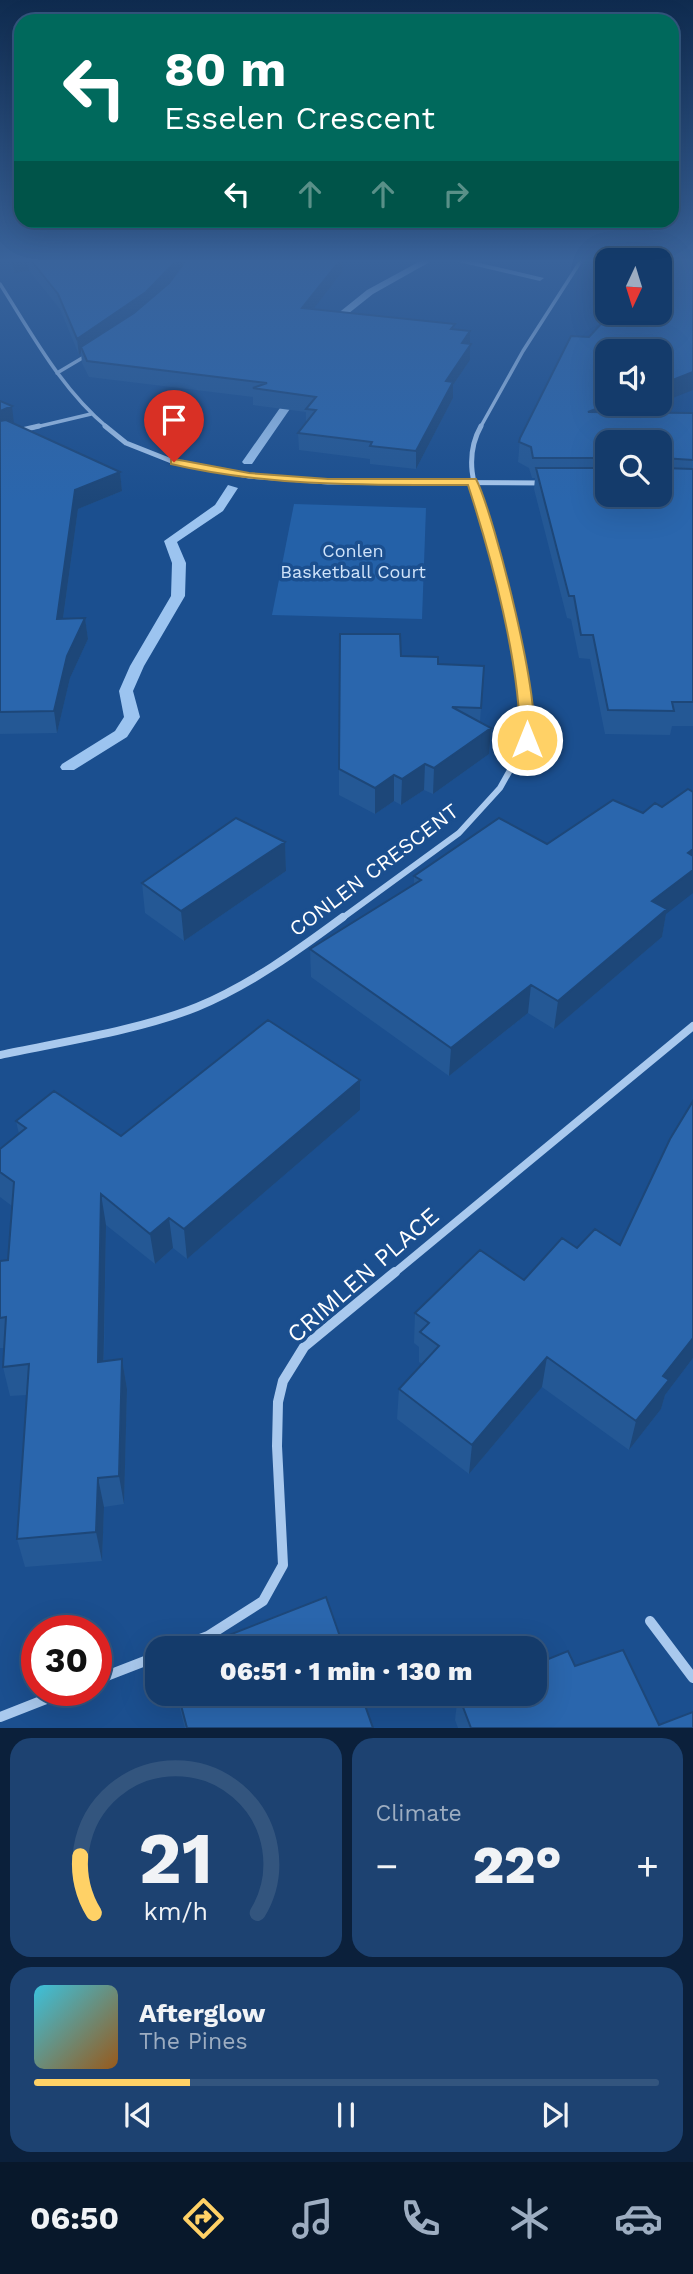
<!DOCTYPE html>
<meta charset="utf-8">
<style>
:root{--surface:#143b6b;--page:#1d4271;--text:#f1f3f6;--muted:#9dadc1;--line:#33557e;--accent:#ffd166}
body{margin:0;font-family:"Work Sans",sans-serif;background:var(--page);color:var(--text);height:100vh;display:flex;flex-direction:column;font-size:26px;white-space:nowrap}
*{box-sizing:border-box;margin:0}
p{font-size:23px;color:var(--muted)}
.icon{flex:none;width:38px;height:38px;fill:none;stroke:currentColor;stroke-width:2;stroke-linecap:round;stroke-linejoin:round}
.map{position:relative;height:1728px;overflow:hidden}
.drawer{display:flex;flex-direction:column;gap:10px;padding:10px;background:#0b203b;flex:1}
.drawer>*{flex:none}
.guide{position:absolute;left:14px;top:14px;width:665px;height:214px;border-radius:21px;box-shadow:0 7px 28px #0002,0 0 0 2px var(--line);background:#00695c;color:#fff;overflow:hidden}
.needle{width:46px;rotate:184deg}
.controls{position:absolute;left:595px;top:248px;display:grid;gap:14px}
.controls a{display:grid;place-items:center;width:77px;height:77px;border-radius:14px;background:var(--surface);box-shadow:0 7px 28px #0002,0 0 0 2px var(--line);font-size:35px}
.speed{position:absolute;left:21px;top:1615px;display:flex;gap:14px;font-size:35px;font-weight:700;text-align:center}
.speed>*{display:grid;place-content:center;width:91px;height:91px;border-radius:50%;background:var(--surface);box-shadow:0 7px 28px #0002,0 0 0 2px var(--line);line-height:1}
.speed .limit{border:10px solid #d22;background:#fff;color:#111}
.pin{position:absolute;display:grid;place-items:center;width:60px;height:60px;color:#fff;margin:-72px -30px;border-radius:50% 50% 50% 0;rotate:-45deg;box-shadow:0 0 7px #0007}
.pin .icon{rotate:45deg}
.me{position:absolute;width:77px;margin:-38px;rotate:0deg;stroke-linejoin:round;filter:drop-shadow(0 0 5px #0008)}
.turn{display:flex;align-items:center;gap:24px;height:147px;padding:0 35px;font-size:32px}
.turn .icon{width:91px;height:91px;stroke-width:2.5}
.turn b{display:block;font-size:49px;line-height:60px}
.lanes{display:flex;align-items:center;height:66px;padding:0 35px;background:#0003;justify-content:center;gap:35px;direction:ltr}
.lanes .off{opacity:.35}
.big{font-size:52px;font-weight:800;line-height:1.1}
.drawer .widget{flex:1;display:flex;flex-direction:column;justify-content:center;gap:10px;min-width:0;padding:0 24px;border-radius:21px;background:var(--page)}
.drawer .dial{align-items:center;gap:0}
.dial svg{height:182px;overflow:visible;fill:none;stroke:var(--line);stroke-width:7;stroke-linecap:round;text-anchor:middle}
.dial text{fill:var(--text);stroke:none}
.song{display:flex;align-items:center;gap:21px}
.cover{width:84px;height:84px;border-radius:10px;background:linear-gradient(135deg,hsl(190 70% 55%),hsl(30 70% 35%))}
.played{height:7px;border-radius:4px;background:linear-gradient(90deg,var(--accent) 25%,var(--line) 25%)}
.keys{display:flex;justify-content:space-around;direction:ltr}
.heat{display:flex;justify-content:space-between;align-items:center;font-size:38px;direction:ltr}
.drawer .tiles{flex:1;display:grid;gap:10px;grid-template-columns:1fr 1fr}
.widget:last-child{grid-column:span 2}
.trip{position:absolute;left:145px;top:1636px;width:402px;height:70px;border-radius:21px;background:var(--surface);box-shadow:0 7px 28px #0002,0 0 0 2px var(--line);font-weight:800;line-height:70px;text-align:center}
.menu{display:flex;height:112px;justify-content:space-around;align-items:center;background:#08182b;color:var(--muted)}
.menu .icon{width:49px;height:49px}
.menu .on{color:var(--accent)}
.menu b{font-size:32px;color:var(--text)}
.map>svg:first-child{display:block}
.green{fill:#2461a8}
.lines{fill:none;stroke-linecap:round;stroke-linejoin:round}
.stream{fill:#9cc4f0;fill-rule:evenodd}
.minor-far4{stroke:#a9c9ee;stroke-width:3.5}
.minor-far3{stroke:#a9c9ee;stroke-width:5}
.minor-far2{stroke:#a9c9ee;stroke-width:6}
.minor-far1{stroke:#a9c9ee;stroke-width:8}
.minor{stroke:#a9c9ee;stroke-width:10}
.wall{fill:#245895;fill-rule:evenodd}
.shaded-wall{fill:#1d4779}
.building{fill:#2a66ad;stroke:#1d4779;stroke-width:2}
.route{fill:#ffd166;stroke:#a68842;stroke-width:2}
.labels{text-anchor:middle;stroke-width:7;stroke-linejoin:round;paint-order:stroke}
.far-park-label{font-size:18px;fill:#cfe3fa;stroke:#1b4f8f}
.street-label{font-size:21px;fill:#fff;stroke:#1b4f8f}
.near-street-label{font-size:24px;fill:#fff;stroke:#1b4f8f}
</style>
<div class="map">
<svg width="693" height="1728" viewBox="0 0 693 1728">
<rect width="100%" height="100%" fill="#1b4f8f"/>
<path class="green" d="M294,504L426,508L422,619L272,615Z"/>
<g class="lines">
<path class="stream" d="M424,259H435L373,294L329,329L321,327L367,290Z
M446,259H463L544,278L540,281Z
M607,281V287L594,284Z
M294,388L303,390L252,464H244L242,462Z
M228,485L238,488L223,511L177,542L186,563L185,596L144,666L133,691L140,717L127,737L74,770H62L60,767L62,764L115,731L124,717L119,691L130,666L171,596L172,563L164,541L215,505Z"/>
<path class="minor-far4" d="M0,284C32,334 61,389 108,428
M57,373L89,354
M32,428L91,414
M480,428L523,351L582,259"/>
<path class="minor-far3" d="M105,426L126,443L174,462L249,476L328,482L544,483
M481,426C459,465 481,502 492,541C501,574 507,609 514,643
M0,435L39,426"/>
<path class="minor-far2" d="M341,919L459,833L500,788L527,740V705L513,641"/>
<path class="minor-far1" d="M0,1055C61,1042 140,1030 197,1007C250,985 297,951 343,917
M393,1274L693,1026"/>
<path class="minor" d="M650,1621L693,1678
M177,1648L208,1636L263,1601L283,1565L277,1446L278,1402L283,1381L304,1347L395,1272
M96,1680L158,1656
M0,1717L69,1690"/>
</g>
<path class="wall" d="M5,259H343L342,272L313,309L470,331V360L453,385V398L416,469L370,464V459L299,450L298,433L306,423V412L253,405V397L89,377L82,363L81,353L79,355L60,309L29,271L14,273Z
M0,401L14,424L120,472L122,491L78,509L63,619L85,618L88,639L70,678L57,733L0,734Z
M607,404H657L636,412L693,413V726H672L670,735L605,734L590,659L579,658L571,619L567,618L534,489L535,478H532L529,468L518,462L520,438ZM607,443L660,495H607Z
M401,656L438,664L484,666L480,722L491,728L489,754L433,794L424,790L401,805L394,801L375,814L339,795V769Z
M285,842L286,871L184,941L145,913L142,883Z
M414,876L666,914L662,937L554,1029L528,1013L449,1076L311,977L310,949L414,884Z
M693,1101V1358L665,1395L661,1409L629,1450L542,1387L469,1474L397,1419L399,1389L422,1364L419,1362V1347L414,1343L415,1313L524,1280L577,1248L620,1245Z
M360,1110L187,1259L173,1248L155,1264L106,1225L104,1361L122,1359L127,1389L124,1504L104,1507L102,1561L25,1567L17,1539L27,1395L10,1396L3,1367L4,1348H0V1261L8,1260L12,1206L0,1197V1149L19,1134L16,1121L121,1136Z
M575,1666L659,1725L693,1728H458L455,1720L458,1694Z
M176,1694H361L373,1728H185Z"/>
<path class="shaded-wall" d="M12,259H28L29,271L14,273Z
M178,259H188L178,275L148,307L81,347V353L79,355L77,339Z
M341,259H343L342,272L302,324V308Z
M470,331V360L453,385V398L416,469V451L462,343Z
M693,372V390L660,403V385Z
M609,404H657L586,432L588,412Z
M12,406L14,424L0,430V411Z
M120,472L122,491L78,509L60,640L57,619L75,490Z
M85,618L88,639L70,678L57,733L54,711L67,656Z
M491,728L489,754L433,794L434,768Z
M425,764L424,790L401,805L402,779Z
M394,775V801L375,814V788Z
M285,842L286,871L184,941L181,911Z
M693,849V893L666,914L662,937L554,1029L558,1001L652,901L688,853Z
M531,985L528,1013L449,1076L451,1048Z
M360,1080V1110L187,1259L184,1229Z
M101,1194L106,1225L103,1391L98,1362Z
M169,1218L173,1248L155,1264L150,1234Z
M693,1338V1358L665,1395L661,1409L629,1450L636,1421L663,1376Z
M547,1357L542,1387L469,1474L472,1445Z
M122,1359L127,1389L124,1504L119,1476Z
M98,1478L104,1507L102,1561L96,1532Z"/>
<path class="building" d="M30,259H178L146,292L77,339L58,294Z
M187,259H341L302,308L455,324L451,329L470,331L462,343L471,344L446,381L453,382L416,451L370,446L372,442L298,433L316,410L306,409L316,397L253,388L267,383L87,361L81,347L134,313L169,283Z
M638,259H693V372L660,385V352H607V404H609L588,412L693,413V460L663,458L660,462V443H607V458H533L531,447L519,442L520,438L571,336L589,337L611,313H660V261H638Z
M0,401L12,406L0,411Z
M6,420L120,472L75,490L57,619L85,618L67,656L54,711L0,712V421Z
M660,466L663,468L693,469V702H672L674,711L608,710L593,635H581L574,596H569L536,468H607V495H660Z
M340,634H400L401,656L438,657V664L484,666L481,708L452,707L491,728L434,768L425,764L402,779L394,775L375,788L339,769Z
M688,789L693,792V849L688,853L693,856V870L652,901L667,909L558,1001L531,985L451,1048L310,949L421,880L414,876L499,818L547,844L613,800L643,813L655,803L662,807Z
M236,818L285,842L181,911L142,883Z
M268,1020L360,1080L184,1229L169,1218L150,1234L101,1194L98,1362L122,1359L119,1476L98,1478L96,1532L17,1539L29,1364L3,1367L6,1317L0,1318V1261L8,1260L14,1182L0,1172V1149L26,1128L16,1121L54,1091L121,1136Z
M693,1101V1338L663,1376L669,1380L636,1421L547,1357L472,1445L399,1389L439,1346L420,1332L429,1323L415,1313L480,1250L524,1280L562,1238L577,1248L595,1229L620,1245L670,1139Z
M326,1597L344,1648H196Z
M623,1650L659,1725L693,1712V1728H471L458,1694H536V1664L568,1651L575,1666Z
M178,1694H361L373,1728H187Z"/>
<linearGradient id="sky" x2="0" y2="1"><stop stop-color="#0f2b4f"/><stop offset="0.52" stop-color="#39639b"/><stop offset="1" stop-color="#39639b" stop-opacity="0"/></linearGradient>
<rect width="693" height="501" fill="url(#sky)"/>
<path class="route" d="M174,459L249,473L328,479H476C494,514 545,713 532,743L520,740C520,663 492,559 468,485C368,485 269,487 171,464V460Z"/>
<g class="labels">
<g class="far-park-label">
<text x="353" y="557">Conlen<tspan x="353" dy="21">Basketball Court</tspan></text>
</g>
<g class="street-label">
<text transform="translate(374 870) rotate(-37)" y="7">CONLEN CRESCENT</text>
</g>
<g class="near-street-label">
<text transform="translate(363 1275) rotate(-41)" y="8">CRIMLEN PLACE</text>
</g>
</g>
</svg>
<div class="controls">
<a><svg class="needle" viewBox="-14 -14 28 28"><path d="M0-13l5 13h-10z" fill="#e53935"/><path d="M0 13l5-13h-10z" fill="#9dadc1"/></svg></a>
<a><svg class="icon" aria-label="sound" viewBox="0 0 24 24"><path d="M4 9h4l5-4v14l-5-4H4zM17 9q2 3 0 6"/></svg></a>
<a><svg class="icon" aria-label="search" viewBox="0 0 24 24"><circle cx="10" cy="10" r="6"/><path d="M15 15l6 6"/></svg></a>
</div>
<div class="speed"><div class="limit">30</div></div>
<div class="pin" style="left:174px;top:462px;background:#d93025"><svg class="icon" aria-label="arrive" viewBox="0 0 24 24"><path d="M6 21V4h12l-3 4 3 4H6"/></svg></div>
<svg class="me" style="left:527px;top:740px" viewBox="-20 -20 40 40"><circle r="17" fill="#ffd166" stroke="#fff" stroke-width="3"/><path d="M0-11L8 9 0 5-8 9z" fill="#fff"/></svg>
<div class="trip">06:51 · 1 min · 130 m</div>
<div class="guide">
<div class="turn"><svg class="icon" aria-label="left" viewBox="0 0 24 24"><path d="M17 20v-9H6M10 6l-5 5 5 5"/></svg><div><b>80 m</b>Esselen Crescent</div></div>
<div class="lanes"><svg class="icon" aria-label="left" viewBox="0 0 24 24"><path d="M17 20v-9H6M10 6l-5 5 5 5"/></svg><svg class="icon off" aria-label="ahead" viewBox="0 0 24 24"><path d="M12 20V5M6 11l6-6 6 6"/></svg><svg class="icon off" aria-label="ahead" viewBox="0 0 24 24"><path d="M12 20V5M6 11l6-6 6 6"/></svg><svg class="icon off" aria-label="right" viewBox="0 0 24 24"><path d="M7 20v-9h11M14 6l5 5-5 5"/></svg></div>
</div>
</div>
<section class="drawer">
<div class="tiles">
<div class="widget dial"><svg viewBox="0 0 100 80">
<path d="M14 69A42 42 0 1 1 86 69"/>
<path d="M14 69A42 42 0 0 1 8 44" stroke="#ffd166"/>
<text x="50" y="56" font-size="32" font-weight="700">21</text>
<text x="50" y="72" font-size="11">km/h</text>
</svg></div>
<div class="widget"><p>Climate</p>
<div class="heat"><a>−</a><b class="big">22°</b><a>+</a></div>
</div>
<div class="widget">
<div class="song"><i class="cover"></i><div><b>Afterglow</b><p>The Pines</p></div></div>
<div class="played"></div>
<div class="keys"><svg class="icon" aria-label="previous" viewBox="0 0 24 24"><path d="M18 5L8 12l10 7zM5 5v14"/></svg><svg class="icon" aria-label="pause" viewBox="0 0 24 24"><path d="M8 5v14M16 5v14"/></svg><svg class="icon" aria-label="next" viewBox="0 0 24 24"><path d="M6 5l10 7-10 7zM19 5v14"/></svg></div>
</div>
</div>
</section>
<nav class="menu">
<b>06:50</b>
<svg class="icon on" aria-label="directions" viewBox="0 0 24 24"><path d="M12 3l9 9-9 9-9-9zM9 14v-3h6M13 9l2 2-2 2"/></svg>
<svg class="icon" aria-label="music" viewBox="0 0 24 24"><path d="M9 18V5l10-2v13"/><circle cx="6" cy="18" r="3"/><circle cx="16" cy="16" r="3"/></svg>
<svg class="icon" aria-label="phone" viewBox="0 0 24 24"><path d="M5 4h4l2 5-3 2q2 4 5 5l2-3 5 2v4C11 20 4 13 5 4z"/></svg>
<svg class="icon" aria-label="climate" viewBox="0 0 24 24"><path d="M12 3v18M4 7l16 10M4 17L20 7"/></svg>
<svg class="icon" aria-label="car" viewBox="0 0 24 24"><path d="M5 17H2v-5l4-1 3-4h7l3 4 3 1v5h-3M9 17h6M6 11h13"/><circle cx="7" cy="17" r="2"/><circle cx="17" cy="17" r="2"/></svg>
</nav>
